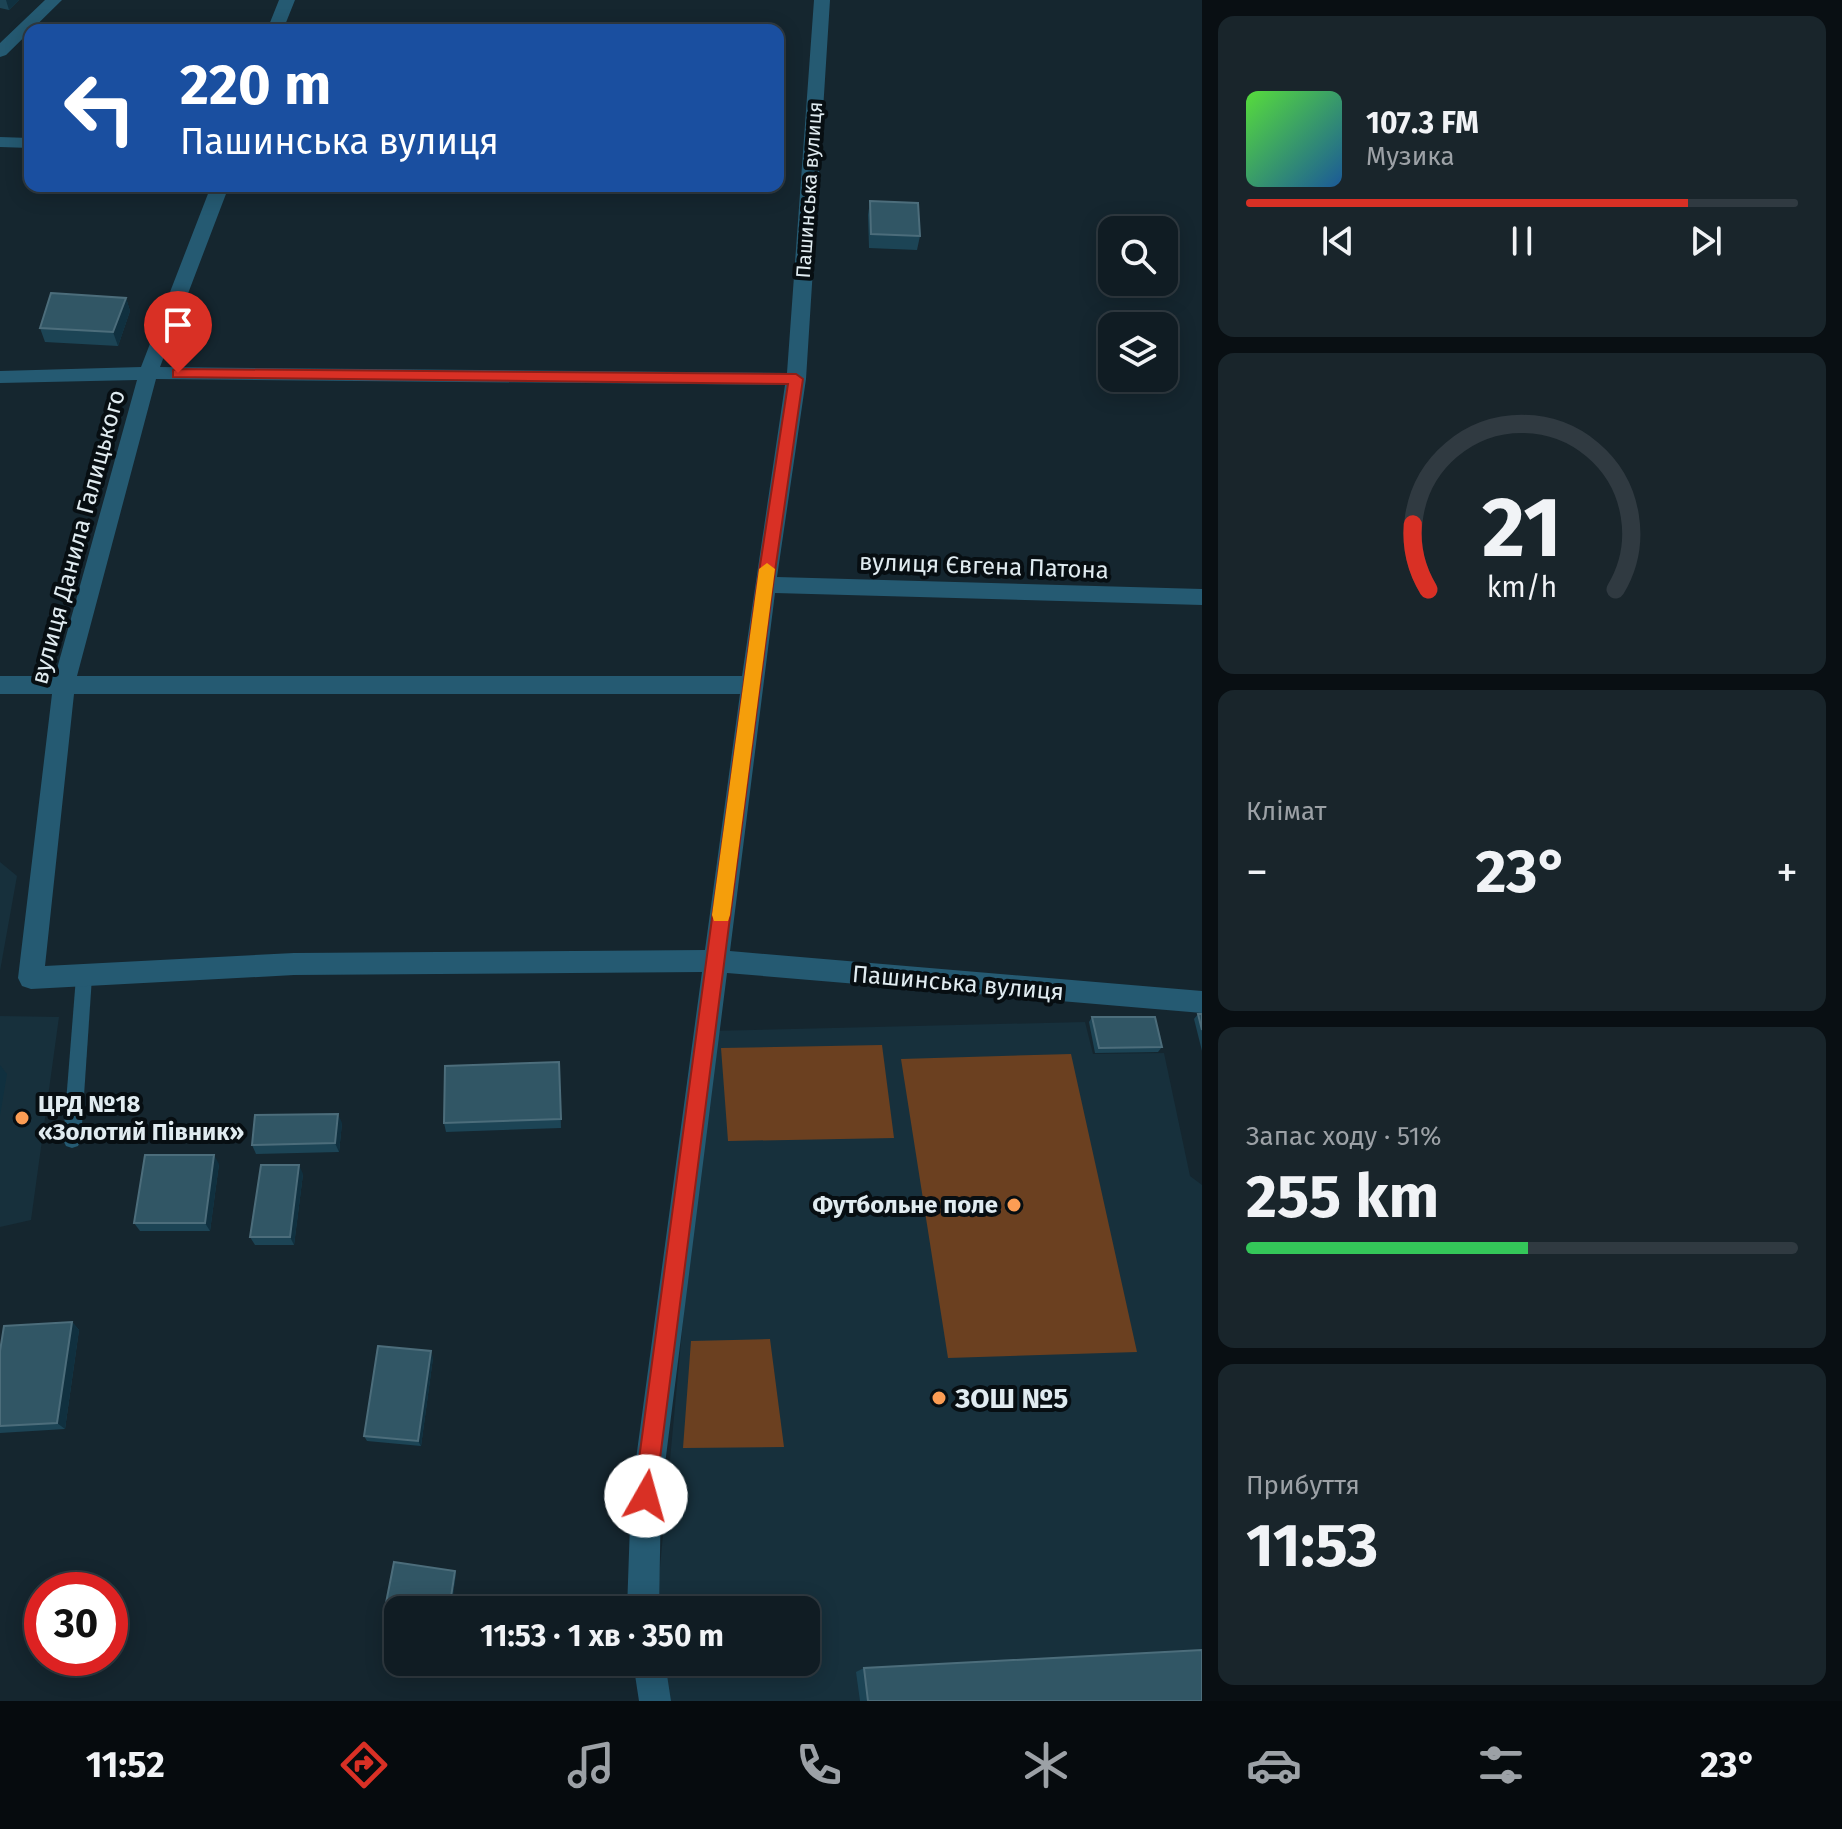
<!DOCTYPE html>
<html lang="uk">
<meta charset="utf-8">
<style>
:root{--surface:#101c23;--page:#19252b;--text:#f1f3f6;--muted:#9ca1a6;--line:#303a41;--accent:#d93025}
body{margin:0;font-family:"Fira Sans",sans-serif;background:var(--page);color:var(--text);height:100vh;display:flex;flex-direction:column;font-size:30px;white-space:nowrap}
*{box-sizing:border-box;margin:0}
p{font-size:26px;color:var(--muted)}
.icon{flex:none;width:44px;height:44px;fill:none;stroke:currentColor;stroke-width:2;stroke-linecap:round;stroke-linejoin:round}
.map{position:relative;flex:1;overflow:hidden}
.side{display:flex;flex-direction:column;gap:16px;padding:16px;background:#090f13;width:640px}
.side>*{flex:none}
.top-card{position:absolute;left:24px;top:24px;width:760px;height:168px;border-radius:16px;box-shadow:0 4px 20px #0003,0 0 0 2px var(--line);background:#1a4fa0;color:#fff;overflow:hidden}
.tools{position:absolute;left:1098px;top:216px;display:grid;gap:16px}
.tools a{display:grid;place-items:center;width:80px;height:80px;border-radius:16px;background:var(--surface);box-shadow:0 4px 20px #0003,0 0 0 2px var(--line);font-size:40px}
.speed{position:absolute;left:24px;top:1572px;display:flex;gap:16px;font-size:40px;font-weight:700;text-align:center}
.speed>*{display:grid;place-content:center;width:104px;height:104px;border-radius:50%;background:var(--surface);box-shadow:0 4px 20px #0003,0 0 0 2px var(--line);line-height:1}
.speed .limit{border:12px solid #d22;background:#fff;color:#111}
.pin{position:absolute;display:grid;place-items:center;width:68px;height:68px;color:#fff;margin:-82px -34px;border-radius:50% 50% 50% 0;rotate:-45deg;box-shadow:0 0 8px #0007}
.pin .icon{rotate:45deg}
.me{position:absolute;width:88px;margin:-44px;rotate:7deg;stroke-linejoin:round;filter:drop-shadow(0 0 6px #0008)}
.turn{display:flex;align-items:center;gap:28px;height:168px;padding:0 24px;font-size:36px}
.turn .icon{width:104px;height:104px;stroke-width:2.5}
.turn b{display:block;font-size:56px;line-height:68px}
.big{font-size:60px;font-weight:700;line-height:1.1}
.side .card{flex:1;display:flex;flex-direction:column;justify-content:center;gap:12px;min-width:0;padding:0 28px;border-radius:16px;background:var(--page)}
.side .dial{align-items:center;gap:0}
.dial svg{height:208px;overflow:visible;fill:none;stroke:var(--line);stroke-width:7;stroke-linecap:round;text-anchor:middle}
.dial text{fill:var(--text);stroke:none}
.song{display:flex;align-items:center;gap:24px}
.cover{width:96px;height:96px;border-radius:12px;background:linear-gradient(135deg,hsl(110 70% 55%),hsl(210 70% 35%))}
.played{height:8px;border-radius:4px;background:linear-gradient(90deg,var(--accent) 80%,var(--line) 80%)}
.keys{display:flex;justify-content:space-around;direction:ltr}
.heat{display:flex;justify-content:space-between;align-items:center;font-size:44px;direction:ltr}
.charge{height:12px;border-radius:6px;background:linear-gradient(90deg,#34c759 51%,var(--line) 0)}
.trip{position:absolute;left:384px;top:1596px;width:436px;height:80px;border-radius:16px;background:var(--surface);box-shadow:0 4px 20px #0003,0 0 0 2px var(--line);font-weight:700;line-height:80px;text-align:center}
.tab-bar{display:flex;height:128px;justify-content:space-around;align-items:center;background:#060b0e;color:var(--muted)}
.tab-bar .icon{width:56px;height:56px}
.tab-bar .on{color:var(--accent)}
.tab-bar b{font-size:36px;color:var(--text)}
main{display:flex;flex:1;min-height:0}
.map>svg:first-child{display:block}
.built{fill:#17303c}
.green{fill:#6b4020}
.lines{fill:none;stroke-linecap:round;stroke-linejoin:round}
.service{fill:#255a72;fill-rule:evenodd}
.minor{fill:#255a72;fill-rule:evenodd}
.wall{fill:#1c4455}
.shaded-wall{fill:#10303f}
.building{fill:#315665;stroke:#4c6d7b;stroke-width:2}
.route{fill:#d93025;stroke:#8d1f18;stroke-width:2}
.slow{fill:#f59e0b}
.poi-dot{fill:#fc9d54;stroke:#070e12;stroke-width:3}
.labels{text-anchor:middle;stroke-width:8;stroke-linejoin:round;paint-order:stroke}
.far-street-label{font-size:20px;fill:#e0ebf0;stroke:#070e12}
.street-label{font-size:24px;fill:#e0ebf0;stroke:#070e12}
.poi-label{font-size:24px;font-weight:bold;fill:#e0ebf0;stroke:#070e12;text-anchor:start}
.near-poi-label{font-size:28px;font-weight:bold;fill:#e0ebf0;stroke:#070e12;text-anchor:start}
</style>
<main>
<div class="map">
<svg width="1202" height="1701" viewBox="0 0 1202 1701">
<rect width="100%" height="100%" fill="#15262f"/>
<path class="built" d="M0,862L17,876L0,971Z
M0,1016L59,1017L31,1220L0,1227Z
M1085,1022L1093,1054L1164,1053L1190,1176L1202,1185V1701H666L661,1662H806V1610H656L710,1031Z"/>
<path class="green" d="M882,1045L894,1138L728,1141L721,1048Z
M1071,1054L1137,1352L948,1358L901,1059Z
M770,1339L784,1447L683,1448L691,1341Z"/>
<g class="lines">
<path class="service" d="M84,970L90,972L92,977L81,1140L78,1146L72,1148L66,1146L63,1140L76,977L78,972Z"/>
<path class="minor" d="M45,0H62L6,55L0,57V43Z
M279,0H295L283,30H267Z
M814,0H830L806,379L777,577L1202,589V605L775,593L730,951L1202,991V1013L727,973L661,1496L659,1610H627L631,1496L702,972L294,975L31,989L22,986L18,978L52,694H0V676H55L137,380L0,383V371L141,367L211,186H229L160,367L787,373ZM156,379L785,385L742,676H77ZM74,694H740L705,950L294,953L45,966Z
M0,137L30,138V148L0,147Z
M633,1662H665L671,1701H639Z"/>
</g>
<path class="wall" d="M0,0H19L9,10L0,8Z
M870,201L920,236L917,250L869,248L868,215Z
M126,298L130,311L118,346L45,342L40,328Z
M1198,1014H1202V1051L1194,1019Z
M1092,1017L1162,1047L1158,1052L1095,1053L1089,1022Z
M559,1062L561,1128L446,1132L444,1123Z
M342,1123L339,1152L256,1154L252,1145Z
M219,1164L210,1231H140L134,1223Z
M303,1174L294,1245H255L250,1237Z
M72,1322L79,1330L65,1429L0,1433V1351Z
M433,1358L421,1446L367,1441L364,1436Z
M456,1573L451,1610H429L388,1604L386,1603Z
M864,1668L1202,1701H860L856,1672Z"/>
<path class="shaded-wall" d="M6,0H19L9,10Z
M126,298L130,311L118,346L113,332Z
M0,1065L7,1074L0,1116Z
M338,1114L342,1123L339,1152L335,1143Z
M214,1155L219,1164L210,1231L205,1223Z
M299,1165L303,1174L294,1245L290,1237Z
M72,1322L79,1330L65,1429L57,1423Z
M431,1351L433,1358L421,1446L418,1441Z
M455,1571L456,1573L451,1610H449Z"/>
<path class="building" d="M870,201L918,203L920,236L871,234Z
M51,293L126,298L113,332L40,328Z
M1198,1014H1202V1030Z
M1092,1017H1155L1162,1047L1099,1048Z
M559,1062L561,1119L444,1123L445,1066Z
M338,1114L335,1143L252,1145L255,1115Z
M145,1155H214L205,1223H134Z
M261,1165H299L290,1237H250Z
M72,1322L57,1423L0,1426V1351L4,1326Z
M378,1346L431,1351L418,1441L364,1436Z
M394,1562L455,1571L449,1610H440L386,1603Z
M1202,1650V1701H868L864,1668Z"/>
<path class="route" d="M178,369L796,374L803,379L773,585L654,1505L646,1508L638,1505L634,1496L757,585L788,384L173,377V370Z"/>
<path class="slow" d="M767,563L775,569L730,915L728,921H714L712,915L759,569Z"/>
<g class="poi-dot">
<circle cx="22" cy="1118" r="8"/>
<circle cx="1014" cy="1205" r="8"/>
<circle cx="939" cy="1398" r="8"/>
</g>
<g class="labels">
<g class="far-street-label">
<text transform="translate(809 190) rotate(-86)" y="7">Пашинська вулиця</text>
</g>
<g class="street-label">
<text transform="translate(78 537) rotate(-75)" y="8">вулиця Данила Галицького</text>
<text transform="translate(984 566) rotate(2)" y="8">вулиця Євгена Патона</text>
<text transform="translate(958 983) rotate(5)" y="8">Пашинська вулиця</text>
</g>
<g class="poi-label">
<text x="38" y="1112">ЦРД №18<tspan x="38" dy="28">«Золотий Півник»</tspan></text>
<text x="998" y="1213" text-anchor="end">Футбольне поле</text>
</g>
<g class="near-poi-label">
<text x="955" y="1408">ЗОШ №5</text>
</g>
</g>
</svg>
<div class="tools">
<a><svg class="icon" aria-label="search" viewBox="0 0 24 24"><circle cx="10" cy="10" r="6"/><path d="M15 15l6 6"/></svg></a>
<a><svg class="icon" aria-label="layers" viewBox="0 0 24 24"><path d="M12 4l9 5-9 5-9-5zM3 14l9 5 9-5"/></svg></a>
</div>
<div class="speed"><div class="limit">30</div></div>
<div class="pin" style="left:178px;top:373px;background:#d93025"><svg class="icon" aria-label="arrive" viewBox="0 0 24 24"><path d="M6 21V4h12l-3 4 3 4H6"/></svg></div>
<svg class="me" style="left:646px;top:1496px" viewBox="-20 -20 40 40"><circle r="19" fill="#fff"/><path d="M0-13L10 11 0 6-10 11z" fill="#d93025"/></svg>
<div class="trip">11:53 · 1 хв · 350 m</div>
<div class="top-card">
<div class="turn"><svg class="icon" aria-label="left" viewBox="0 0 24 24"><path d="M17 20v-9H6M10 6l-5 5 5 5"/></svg><div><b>220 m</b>Пашинська вулиця</div></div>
</div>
</div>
<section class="side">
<div class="card">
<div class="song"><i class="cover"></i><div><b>107.3 FM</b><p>Музика</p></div></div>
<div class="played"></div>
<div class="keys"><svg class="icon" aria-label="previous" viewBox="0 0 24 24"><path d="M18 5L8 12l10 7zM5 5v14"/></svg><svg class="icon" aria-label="pause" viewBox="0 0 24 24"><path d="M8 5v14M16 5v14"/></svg><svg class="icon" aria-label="next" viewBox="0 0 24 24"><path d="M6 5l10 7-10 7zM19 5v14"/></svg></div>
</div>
<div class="card dial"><svg viewBox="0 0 100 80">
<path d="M14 69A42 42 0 1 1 86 69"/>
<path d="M14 69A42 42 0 0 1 8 44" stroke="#d93025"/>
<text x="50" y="56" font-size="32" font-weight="700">21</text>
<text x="50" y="72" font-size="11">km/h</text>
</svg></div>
<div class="card"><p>Клімат</p>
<div class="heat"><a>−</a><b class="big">23°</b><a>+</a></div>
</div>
<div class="card"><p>Запас ходу · 51%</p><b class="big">255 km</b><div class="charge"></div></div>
<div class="card"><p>Прибуття</p><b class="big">11:53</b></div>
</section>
</main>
<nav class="tab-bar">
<b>11:52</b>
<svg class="icon on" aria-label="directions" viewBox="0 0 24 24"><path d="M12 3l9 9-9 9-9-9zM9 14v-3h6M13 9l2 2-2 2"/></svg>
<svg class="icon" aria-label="music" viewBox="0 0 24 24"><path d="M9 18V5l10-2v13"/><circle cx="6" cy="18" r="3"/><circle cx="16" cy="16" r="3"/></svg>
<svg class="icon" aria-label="phone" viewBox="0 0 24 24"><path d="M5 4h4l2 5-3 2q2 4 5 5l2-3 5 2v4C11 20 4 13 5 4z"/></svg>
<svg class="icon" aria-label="climate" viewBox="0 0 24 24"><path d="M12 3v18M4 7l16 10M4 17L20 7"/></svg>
<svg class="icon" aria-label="car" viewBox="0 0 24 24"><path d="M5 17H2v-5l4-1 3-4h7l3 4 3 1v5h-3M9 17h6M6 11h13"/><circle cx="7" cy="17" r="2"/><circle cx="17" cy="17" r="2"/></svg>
<svg class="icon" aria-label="filters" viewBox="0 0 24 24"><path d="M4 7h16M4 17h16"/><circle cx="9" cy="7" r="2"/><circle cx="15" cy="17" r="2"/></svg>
<b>23°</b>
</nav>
